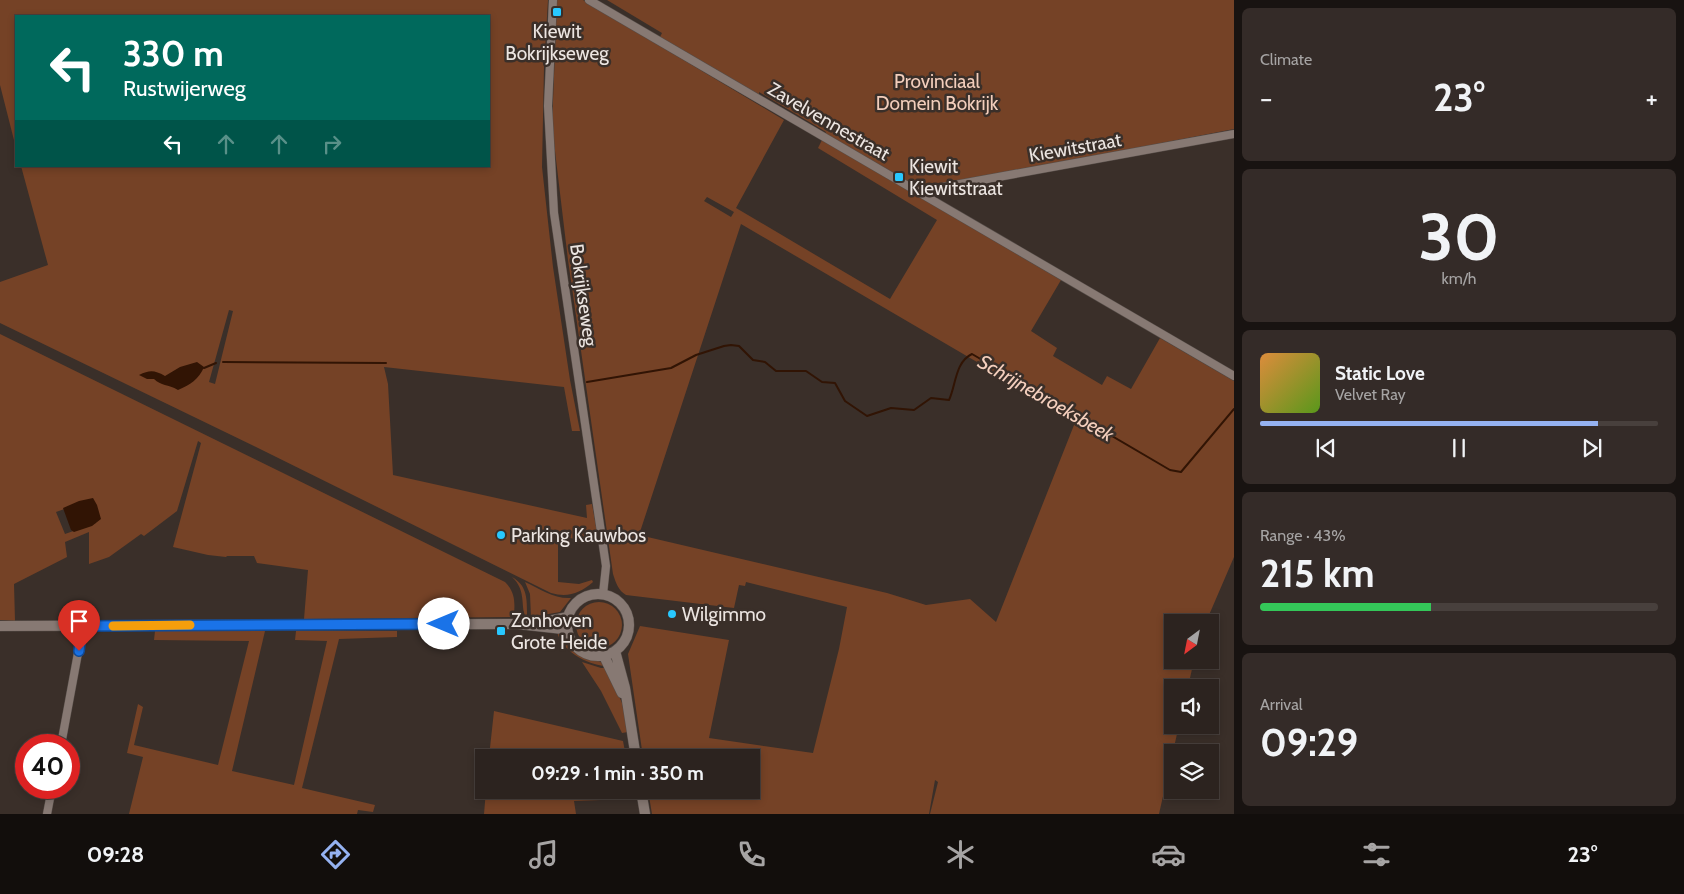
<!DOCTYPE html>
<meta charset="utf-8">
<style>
:root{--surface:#2c231f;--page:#342b28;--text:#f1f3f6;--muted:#a6a4a4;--line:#48403d;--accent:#95b2f1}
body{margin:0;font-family:Cabin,sans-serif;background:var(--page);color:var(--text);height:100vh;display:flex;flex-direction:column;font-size:19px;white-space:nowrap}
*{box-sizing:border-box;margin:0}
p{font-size:16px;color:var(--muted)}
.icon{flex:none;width:28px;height:28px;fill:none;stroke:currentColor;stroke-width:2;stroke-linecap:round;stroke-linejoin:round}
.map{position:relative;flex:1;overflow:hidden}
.sheet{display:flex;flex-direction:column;gap:8px;padding:8px;background:#181311;width:450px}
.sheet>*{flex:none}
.hud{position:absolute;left:15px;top:15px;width:475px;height:152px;border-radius:0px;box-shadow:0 2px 8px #0003,0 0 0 1px var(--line);background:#00695c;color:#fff;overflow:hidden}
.needle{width:32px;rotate:212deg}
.fabs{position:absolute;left:1164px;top:614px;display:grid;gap:10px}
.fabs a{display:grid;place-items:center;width:55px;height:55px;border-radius:0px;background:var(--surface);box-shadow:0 2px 8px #0003,0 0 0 1px var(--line);font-size:25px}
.speed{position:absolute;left:15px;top:734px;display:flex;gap:10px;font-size:25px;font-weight:700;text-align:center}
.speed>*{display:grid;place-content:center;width:65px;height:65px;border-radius:50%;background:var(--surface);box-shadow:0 2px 8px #0003,0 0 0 1px var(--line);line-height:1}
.speed .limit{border:8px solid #d22;background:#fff;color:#111}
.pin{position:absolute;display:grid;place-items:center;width:42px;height:42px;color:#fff;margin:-51px -21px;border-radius:50% 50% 50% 0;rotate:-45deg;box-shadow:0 0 5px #0007}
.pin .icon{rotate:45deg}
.me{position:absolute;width:55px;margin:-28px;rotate:270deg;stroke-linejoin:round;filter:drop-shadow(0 0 4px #0008)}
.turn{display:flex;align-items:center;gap:18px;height:105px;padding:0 25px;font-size:22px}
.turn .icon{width:65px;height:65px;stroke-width:2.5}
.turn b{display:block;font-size:35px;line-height:42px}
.lanes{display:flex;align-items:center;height:48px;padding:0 25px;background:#0003;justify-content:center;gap:25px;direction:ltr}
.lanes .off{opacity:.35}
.big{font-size:38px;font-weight:700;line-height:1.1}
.sheet .card{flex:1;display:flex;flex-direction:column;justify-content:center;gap:8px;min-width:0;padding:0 18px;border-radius:8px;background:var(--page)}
.sheet .dial{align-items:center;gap:0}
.dial b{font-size:65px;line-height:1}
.song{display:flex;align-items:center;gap:15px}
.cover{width:60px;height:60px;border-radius:8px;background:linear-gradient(135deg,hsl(30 70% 55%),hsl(90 70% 35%))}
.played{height:5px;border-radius:2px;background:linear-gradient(90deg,var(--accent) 85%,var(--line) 85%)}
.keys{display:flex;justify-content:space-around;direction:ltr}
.heat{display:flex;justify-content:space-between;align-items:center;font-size:28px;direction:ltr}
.charge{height:8px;border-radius:4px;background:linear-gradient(90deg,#34c759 43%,var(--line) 0)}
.trip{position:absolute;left:475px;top:749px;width:285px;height:50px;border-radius:0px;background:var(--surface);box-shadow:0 2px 8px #0003,0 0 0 1px var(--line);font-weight:700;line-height:50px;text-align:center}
.menu{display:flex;height:80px;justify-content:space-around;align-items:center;background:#120e0c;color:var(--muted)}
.menu .icon{width:35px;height:35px}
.menu .on{color:var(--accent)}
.menu b{font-size:22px;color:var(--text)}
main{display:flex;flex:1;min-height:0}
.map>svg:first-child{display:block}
.green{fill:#754226;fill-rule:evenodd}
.water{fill:#311404}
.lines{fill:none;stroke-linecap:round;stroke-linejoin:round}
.stream{stroke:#311404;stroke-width:2}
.minor-casing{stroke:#564d48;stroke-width:9}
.tertiary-casing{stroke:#564d48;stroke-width:11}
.minor{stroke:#877973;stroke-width:8}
.tertiary{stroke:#877973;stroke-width:10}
.route-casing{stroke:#114b97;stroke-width:12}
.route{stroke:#1a73e8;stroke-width:9}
.slow{stroke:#f59e0b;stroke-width:9}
.poi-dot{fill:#28c8ff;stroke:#3a2f29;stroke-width:2}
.labels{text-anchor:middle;stroke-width:5;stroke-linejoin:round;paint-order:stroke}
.poi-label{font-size:19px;fill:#ece5e1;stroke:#3a2f29;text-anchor:start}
.park-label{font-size:19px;fill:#f2cdbb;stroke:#3a2f29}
.street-label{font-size:19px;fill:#ece5e1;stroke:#3a2f29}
.water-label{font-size:20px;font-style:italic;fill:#f4cfbd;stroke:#3a2f29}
</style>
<main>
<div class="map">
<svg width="1234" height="814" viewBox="0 0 1234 814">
<rect width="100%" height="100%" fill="#3a2f29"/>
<path class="green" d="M0,0H548L544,67L542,167L553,267L570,380L580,431H572L564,387L384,367L388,384L393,475L587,518L586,505L592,504L599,543L558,536V582L579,584L592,580L593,582C580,593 568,598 551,593L256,447L0,323V282L48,265L21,166H489V16H16V148L0,85ZM229,310L233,311L215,384L209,382Z
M557,0H583L784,120L736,208L890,299L937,220L818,148L826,132L759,92V95L660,37L662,33L607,0H1234V129L922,190L862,155L858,161L1061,280L1031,331L1057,348L1053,356L1102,385L1107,376L1131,389L1160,338L1234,381V557L1206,622H1172V660H1194L1188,687L1172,688V725H1179L1159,814H930L938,782L935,780L929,814H652L648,790H751V758L643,757L628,654L640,626L729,640L709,738L813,753L839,649L847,607L746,582L745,586L739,585L734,608L626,595C618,590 616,583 613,574L568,260L552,126ZM707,197L734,212L731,217L704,201ZM741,224L1076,420L996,622L970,599L926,605L887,593L639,535Z
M0,334L505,582C515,592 515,602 514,615L510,617L304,619L308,570L257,563L254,556H227L226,557L208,555L173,547L201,443L198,441L177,511L144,536L141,534L109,557L89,564V532L65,542L67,557L14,584L15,621L0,620ZM90,500L96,523L65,534L56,512Z
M512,577C528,586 527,600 527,617C519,611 528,591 512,577Z
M525,582C540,589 554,599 571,598L560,612L531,617L530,594Z
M576 625a23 23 0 1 1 46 0a23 23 0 1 1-46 0Z
M155,631H265L232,771L294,785L327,641L295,640L296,631H397V637L339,639L302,788L375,805L373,812L358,810L357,814H129L143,757L127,753L138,704L143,707L134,745L218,765L249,641L154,640Z
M557,631C569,637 570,646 580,654C589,660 598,658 606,666C587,665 560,650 557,631Z
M582,662L601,668H607L622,703L628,732L622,733L601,691Z
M494,711L623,741L626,757H489Z
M486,790H602L601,800L574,801L576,814H484Z"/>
<path class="water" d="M197,362L204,367C199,379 190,385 178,390C168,384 161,386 154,379H147L139,375C150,370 154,370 165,376L180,367Z
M93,498L97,505L101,519L92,526L74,532L71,530L63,508L79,501Z"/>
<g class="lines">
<path class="stream" d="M223,362L386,363
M204,368L216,363
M587,382L671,368L696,355L724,346L731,345L739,346L753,360L765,362L776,371H806L822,382L835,383L845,401L867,416L891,408L914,410L931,398L949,400C956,385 955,362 972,354L1170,470L1181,472L1234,409"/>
<g class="minor-casing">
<path id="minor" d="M553,0L548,106L554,213L606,566L603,594
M589,0L1234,376
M924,195L938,188L1234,134
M61,745L83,626
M47,814L52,788"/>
</g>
<g class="tertiary-casing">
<path id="tertiary" d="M567 625a31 31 0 1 1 62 0a31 31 0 1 1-62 0Z
M539,623L568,617
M0,626L518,624L563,629L567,631
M615,651L625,688L636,758
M604,656L622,693
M641,790L645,814"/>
</g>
<use href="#minor" class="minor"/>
<use href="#tertiary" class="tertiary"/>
</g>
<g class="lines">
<g class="route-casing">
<path id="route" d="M79,651L82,626L444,624"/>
</g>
<use href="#route" class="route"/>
<path class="slow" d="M113,626L190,625"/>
</g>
<g class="poi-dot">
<rect x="552" y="7" width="10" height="10" rx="2.5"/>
<rect x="894" y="172" width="10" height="10" rx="2.5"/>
<circle cx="501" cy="535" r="5"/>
<circle cx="672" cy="614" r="5"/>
<rect x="496" y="626" width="10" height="10" rx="2.5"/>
</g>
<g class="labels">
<g class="poi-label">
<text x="557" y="38" text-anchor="middle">Kiewit<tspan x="557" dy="22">Bokrijkseweg</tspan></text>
<text x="909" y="173">Kiewit<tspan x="909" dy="22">Kiewitstraat</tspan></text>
<text x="511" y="542">Parking Kauwbos</text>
<text x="682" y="621">Wilgimmo</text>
<text x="511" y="627">Zonhoven<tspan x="511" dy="22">Grote Heide</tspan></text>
</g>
<g class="park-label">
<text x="937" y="88">Provinciaal<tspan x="937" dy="22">Domein Bokrijk</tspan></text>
</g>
<g class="street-label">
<text transform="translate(829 121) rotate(30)" y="7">Zavelvennestraat</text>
<text transform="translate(1075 147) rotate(-10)" y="7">Kiewitstraat</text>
<text transform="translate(584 295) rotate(82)" y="7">Bokrijkseweg</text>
</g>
<g class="water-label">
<text transform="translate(1046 398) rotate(30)" y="7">Schrijnebroeksbeek</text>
</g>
</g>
</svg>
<div class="fabs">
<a><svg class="needle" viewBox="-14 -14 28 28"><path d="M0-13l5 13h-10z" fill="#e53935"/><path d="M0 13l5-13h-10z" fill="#a6a4a4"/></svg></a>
<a><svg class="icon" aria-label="sound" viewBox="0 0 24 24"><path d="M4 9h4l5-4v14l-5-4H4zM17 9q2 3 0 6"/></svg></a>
<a><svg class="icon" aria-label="layers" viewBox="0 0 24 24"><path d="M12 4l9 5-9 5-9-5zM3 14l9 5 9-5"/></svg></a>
</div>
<div class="speed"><div class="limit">40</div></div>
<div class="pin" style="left:79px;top:651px;background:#d93025"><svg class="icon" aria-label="arrive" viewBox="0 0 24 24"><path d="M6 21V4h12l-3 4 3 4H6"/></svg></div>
<svg class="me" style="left:444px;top:624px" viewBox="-20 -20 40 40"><circle r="19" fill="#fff"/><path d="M0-13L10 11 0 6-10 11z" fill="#1a73e8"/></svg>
<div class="trip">09:29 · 1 min · 350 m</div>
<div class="hud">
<div class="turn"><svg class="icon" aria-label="left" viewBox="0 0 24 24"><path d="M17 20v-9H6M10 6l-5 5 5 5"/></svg><div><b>330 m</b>Rustwijerweg</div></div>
<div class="lanes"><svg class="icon" aria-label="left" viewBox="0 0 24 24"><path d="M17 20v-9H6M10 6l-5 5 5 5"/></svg><svg class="icon off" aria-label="ahead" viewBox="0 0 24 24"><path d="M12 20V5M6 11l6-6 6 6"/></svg><svg class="icon off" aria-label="ahead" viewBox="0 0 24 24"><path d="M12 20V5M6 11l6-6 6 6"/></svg><svg class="icon off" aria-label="right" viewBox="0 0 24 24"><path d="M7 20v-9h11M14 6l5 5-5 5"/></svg></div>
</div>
</div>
<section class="sheet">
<div class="card"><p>Climate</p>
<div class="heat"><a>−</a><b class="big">23°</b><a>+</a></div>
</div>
<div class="card dial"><b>30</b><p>km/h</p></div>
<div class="card">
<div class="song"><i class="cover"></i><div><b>Static Love</b><p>Velvet Ray</p></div></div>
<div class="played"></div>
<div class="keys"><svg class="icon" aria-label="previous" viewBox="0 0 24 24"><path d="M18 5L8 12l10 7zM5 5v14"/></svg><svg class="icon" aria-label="pause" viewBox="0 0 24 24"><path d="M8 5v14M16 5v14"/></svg><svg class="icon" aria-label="next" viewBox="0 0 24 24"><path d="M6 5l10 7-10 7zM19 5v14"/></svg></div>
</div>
<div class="card"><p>Range · 43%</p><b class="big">215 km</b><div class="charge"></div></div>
<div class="card"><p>Arrival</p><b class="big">09:29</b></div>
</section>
</main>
<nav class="menu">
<b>09:28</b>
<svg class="icon on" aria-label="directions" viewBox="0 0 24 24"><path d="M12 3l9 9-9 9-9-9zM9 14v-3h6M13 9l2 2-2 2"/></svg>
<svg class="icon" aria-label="music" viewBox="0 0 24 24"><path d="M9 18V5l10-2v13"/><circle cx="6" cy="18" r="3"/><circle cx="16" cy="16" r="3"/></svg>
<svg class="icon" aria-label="phone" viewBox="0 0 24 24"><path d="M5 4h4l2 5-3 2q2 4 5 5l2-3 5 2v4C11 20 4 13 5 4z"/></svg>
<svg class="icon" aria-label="climate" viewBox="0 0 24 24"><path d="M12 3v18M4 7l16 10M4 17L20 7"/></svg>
<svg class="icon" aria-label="car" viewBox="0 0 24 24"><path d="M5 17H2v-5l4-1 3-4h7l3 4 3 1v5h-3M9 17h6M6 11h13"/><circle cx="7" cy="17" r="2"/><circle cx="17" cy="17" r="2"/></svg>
<svg class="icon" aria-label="filters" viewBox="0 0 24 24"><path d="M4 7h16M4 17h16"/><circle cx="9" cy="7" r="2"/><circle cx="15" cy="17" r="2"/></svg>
<b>23°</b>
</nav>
